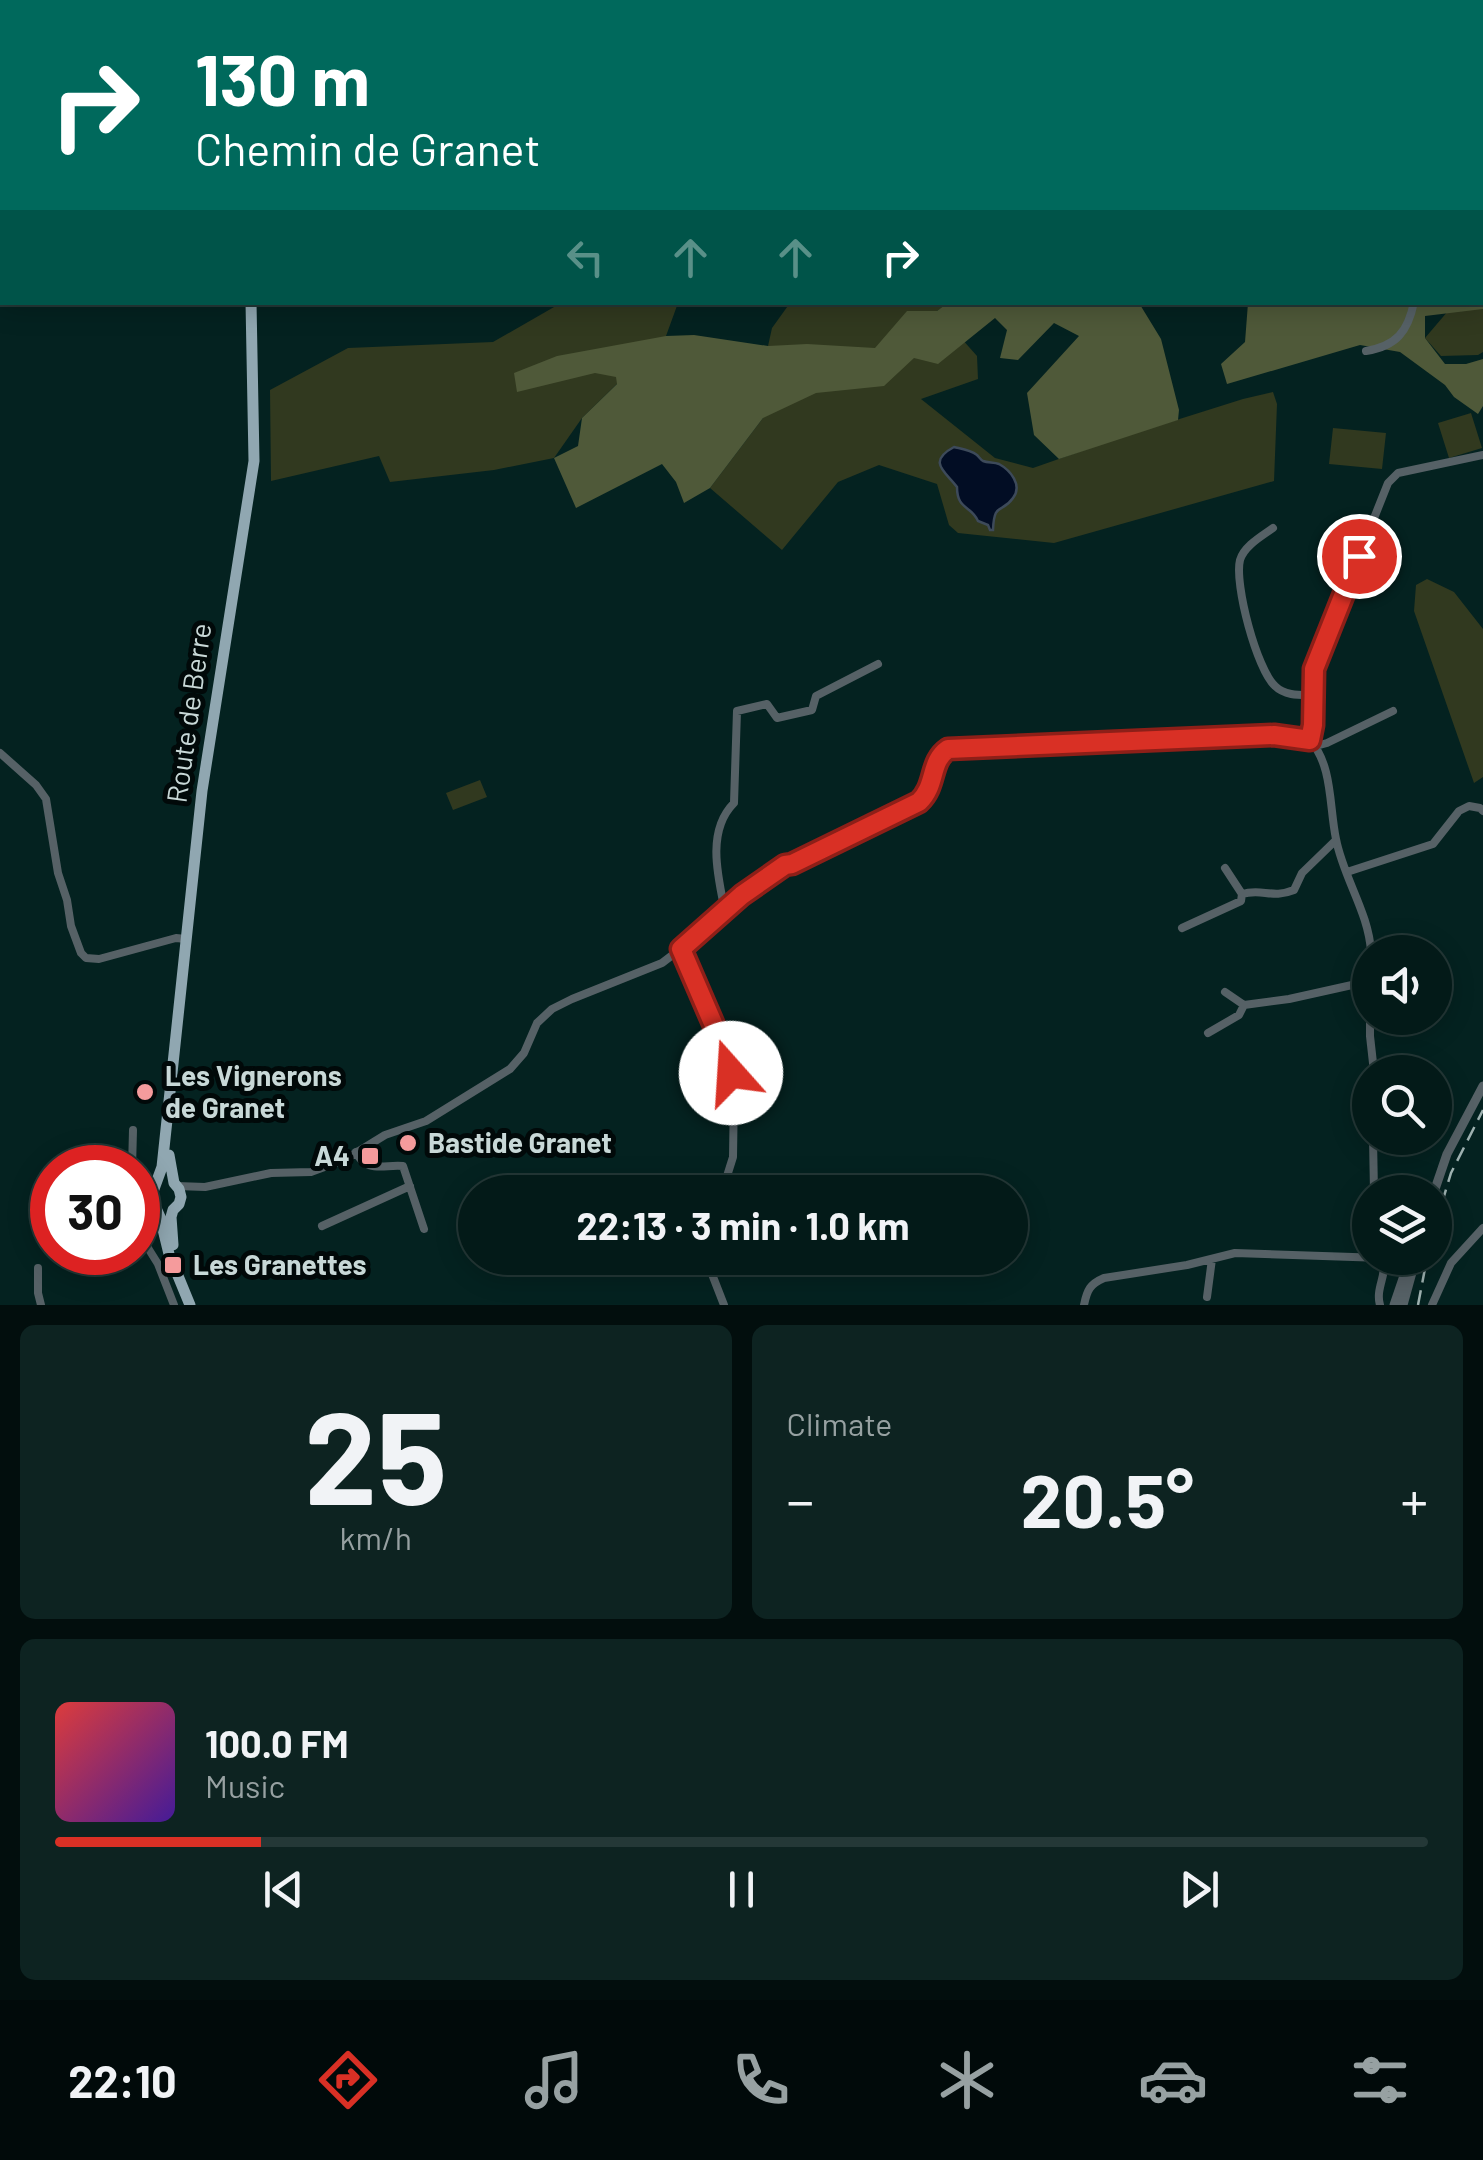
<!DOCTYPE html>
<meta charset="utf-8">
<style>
:root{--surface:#031a18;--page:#0d2321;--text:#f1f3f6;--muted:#97a1a2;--line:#243837;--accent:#d93025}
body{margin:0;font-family:Barlow,sans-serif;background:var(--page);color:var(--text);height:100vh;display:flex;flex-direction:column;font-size:38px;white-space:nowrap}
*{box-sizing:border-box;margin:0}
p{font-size:32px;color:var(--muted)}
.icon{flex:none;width:55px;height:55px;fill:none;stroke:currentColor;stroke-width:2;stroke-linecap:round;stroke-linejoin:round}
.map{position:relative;height:1305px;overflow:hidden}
.drawer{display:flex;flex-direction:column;gap:20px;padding:20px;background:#020e0d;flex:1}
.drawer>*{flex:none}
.top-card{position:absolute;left:0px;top:0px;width:1485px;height:305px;box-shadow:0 5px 25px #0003,0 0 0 2px var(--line);background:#00695c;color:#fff;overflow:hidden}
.buttons{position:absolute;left:1352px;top:935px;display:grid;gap:20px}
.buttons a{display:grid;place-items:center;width:100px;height:100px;border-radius:50%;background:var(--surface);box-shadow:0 5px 25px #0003,0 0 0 2px var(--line);font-size:50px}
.speed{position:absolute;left:30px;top:1145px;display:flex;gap:20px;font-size:50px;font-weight:700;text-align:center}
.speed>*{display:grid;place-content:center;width:130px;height:130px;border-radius:50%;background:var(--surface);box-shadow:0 5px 25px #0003,0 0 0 2px var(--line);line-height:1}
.speed .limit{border:15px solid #d22;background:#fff;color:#111}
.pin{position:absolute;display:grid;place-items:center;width:85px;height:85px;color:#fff;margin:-42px;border:5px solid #fff;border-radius:50%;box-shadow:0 2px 10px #0007}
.me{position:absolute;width:110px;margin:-55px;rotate:341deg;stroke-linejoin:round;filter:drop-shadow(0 0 8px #0008)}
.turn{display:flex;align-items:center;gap:35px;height:210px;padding:0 30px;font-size:45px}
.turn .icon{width:130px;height:130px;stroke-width:2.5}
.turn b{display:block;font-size:70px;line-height:85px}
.lanes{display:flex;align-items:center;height:95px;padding:0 30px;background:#0003;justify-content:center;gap:50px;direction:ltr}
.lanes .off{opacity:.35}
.big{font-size:75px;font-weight:700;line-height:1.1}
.drawer .card{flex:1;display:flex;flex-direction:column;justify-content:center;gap:15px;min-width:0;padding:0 35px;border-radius:15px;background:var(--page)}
.drawer .dial{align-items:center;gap:0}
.dial b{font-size:130px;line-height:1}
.song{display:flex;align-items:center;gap:30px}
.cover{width:120px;height:120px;border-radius:15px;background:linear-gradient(135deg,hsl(0 70% 55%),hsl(260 70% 35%))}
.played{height:10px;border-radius:5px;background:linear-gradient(90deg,var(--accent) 15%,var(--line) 15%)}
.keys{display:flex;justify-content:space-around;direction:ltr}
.heat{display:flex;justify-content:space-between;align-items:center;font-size:55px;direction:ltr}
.drawer .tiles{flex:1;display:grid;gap:20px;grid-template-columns:1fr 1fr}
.card:last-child{grid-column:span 2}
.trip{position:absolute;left:458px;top:1175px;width:570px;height:100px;border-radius:50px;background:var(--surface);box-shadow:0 5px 25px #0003,0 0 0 2px var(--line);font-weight:700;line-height:100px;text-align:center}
.menu{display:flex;height:160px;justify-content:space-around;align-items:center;background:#010a0a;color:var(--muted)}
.menu .icon{width:70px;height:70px}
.menu .active{color:var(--accent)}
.menu b{font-size:45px;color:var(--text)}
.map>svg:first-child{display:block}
.green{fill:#31391f}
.forest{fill:#4f5939}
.water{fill:#020d24;stroke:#3d4a5a;stroke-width:2.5}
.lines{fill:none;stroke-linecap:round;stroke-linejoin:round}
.minor{stroke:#566166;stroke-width:8}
.tertiary{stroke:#566166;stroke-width:9}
.primary{stroke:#90a7b1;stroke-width:11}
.rail{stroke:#9eb1b0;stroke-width:2.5;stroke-dasharray:15 8;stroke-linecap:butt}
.route-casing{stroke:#8d1f18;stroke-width:25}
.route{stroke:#d93025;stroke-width:18}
.poi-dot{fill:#f59b9c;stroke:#010909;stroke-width:4}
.labels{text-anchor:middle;stroke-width:10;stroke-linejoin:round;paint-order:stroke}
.street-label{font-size:28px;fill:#c8d8d7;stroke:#010909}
.poi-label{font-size:28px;font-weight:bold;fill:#c8d8d7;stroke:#010909;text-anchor:start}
</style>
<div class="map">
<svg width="1483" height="1305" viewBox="0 0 1483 1305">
<rect width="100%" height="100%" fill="#042220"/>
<path class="green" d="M561,303H678L666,336L582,418L554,458L494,470L390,482L379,456L271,481L270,390L348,348L493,342Z
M790,303H949L937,311L977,356L978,379L921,399L995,458L1033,468L1113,440L1243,399L1273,392L1277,404L1274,481L1054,543L958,533L949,525L937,484L879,465L838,482L782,550L710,488L763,418L768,346L772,328Z
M1483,308V352L1478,355L1441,356L1425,338L1448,311Z
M1471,413L1482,448L1449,458L1438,423Z
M1333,428L1386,433L1382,469L1329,464Z
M1427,579L1454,592L1483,629V777L1474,783L1414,611L1416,585Z
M480,780L487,797L453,810L446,793Z"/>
<path class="forest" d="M1483,289V309L1425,316V338L1445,364H1466L1483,359V406L1478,414L1454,397L1445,385L1400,352L1360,345L1227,384L1221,364L1245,342L1248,303L1482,302Z
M949,302L1139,303L1161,339L1179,410L1178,420L1059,459L1034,435L1027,393L1079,336L1054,323L1018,360L1000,358L1007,330L995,318L938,364L914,358L884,386L816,393L763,418L710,488L684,503L676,482L662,464L576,508L554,458L578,446L582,418L617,384L616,377L595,373L517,392L514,373L557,356L666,336L694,335L768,346L807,344L875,348L907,311H937Z"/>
<path class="water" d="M954,447C962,449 970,450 977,455C979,457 981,460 983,461C988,463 994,462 999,464C1010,470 1023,485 1013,498C1002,514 994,501 993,530H990L988,525L978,521C971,505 957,510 957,487C946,472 926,462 954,447Z"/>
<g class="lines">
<path class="minor" d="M1482,120L1483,119
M1482,222H1483
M1366,351C1396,346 1408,332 1414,302
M1273,528C1262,536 1244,546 1240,560C1234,584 1257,670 1275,686C1285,696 1300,695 1312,695
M1310,740L1313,725L1314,669L1388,483L1398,473L1483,455
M1316,746L1327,743L1393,711
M0,753L36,785L46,799L58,873L67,900L71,926L81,953L86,958L99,959L176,938L186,939
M1225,868L1242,894C1262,888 1272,899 1294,890L1302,873L1336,840
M1347,872L1433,844L1459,811L1469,806L1480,808L1483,811
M725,911C718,877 706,831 734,803L737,711L767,704L777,718L812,710L816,696L878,664
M1182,928L1241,901L1242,894
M681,949L723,1044L734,1090L733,1157L722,1192
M1370,984V1036L1374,1072
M1225,992L1244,1005
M1208,1033L1239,1015L1244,1005L1289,999L1370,981
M1373,1138L1374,1192
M356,1152C366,1174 385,1164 403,1166L424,1229
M132,1168L133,1130
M177,1186L205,1187L271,1173L311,1172L346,1159L385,1135L426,1121L510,1069L524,1053L537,1023L552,1009L572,999L662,963L696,937L743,895L779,868L919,801C940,782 927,754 957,747L1274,735L1310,740C1333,766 1329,806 1336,839C1343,877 1369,913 1371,952
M138,1201L151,1192
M322,1226L410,1186
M138,1232L158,1264L174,1305
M708,1258L710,1269L724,1305
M38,1268V1293L41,1305
M1207,1297L1212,1259
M1084,1305C1087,1290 1090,1284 1104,1278L1187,1265L1235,1253L1383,1258
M1380,1305C1375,1288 1388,1274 1383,1258
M1432,1305L1451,1263L1483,1228"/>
<path class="tertiary" d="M1434,1192L1447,1154L1483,1086
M1394,1305L1410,1258
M1403,1305L1416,1258"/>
<path class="primary" d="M362,2L363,0
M169,1155L174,1183L179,1189L181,1197L179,1204L173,1210L171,1217L173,1245
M190,1305L169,1254L160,1217L151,1197L162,1167L202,791L254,461L251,302"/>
<path class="rail" d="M1435,1226L1451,1173L1483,1110
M1418,1305L1427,1258"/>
</g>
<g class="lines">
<g class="route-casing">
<path id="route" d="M731,1073L722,1044L681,949L742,895L785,865L792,864L919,802C937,785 929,762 948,749L1274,735L1310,740L1313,725L1314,669L1359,556"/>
</g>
<use href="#route" class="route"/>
</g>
<g class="poi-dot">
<circle cx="145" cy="1092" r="10"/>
<circle cx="408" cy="1143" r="10"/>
<rect x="360" y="1146" width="20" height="20" rx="5"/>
<rect x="163" y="1255" width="20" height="20" rx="5"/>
</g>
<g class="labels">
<g class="street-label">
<text transform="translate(189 713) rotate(-82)" y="10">Route de Berre</text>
</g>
<g class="poi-label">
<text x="165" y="1086">Les Vignerons<tspan x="165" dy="32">de Granet</tspan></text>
<text x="428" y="1153">Bastide Granet</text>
<text x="350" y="1166" text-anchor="end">A4</text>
<text x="193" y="1275">Les Granettes</text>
</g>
</g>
</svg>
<div class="buttons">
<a><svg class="icon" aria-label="sound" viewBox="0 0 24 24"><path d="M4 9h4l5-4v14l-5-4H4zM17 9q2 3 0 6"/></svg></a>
<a><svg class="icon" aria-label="search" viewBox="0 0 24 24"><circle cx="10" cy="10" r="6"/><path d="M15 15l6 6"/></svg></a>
<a><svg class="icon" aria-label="layers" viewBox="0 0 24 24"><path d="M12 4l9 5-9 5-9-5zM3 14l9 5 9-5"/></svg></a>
</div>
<div class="speed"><div class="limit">30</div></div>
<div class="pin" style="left:1359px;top:556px;background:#d93025"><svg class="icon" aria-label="arrive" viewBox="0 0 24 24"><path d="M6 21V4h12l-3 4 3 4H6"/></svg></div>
<svg class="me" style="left:731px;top:1073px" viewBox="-20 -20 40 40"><circle r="19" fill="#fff"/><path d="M0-13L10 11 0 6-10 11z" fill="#d93025"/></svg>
<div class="trip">22:13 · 3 min · 1.0 km</div>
<div class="top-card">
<div class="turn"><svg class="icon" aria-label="right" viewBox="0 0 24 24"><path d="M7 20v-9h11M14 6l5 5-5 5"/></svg><div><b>130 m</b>Chemin de Granet</div></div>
<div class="lanes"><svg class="icon off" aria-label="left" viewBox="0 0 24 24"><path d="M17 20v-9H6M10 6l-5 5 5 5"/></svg><svg class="icon off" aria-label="ahead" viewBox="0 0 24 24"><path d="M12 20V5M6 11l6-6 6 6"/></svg><svg class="icon off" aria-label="ahead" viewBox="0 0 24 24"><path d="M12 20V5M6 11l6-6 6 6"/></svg><svg class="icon" aria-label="right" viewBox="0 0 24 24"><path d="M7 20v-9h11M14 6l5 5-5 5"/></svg></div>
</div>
</div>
<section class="drawer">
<div class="tiles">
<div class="card dial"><b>25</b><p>km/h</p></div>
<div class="card"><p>Climate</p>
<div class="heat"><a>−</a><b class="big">20.5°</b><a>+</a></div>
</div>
<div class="card">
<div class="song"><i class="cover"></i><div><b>100.0 FM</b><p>Music</p></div></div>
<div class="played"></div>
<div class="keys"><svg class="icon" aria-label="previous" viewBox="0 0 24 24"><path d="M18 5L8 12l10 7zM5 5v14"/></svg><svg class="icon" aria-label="pause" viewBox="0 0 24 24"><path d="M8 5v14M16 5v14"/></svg><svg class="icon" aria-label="next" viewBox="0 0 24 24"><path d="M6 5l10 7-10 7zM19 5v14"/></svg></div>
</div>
</div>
</section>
<nav class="menu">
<b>22:10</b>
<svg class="icon active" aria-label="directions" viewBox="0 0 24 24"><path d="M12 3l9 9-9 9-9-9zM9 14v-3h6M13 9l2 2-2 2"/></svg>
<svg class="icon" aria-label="music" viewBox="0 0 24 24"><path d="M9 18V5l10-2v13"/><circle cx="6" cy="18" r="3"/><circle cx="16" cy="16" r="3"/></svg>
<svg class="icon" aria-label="phone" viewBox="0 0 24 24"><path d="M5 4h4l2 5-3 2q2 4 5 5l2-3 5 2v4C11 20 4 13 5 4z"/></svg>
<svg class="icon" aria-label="climate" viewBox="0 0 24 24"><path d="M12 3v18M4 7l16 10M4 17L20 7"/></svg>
<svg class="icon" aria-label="car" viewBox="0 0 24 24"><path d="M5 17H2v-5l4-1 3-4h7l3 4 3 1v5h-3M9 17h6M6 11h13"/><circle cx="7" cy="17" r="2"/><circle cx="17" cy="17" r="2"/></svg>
<svg class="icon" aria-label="filters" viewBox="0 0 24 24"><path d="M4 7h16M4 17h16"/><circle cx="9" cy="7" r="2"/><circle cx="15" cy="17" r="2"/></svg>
</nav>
